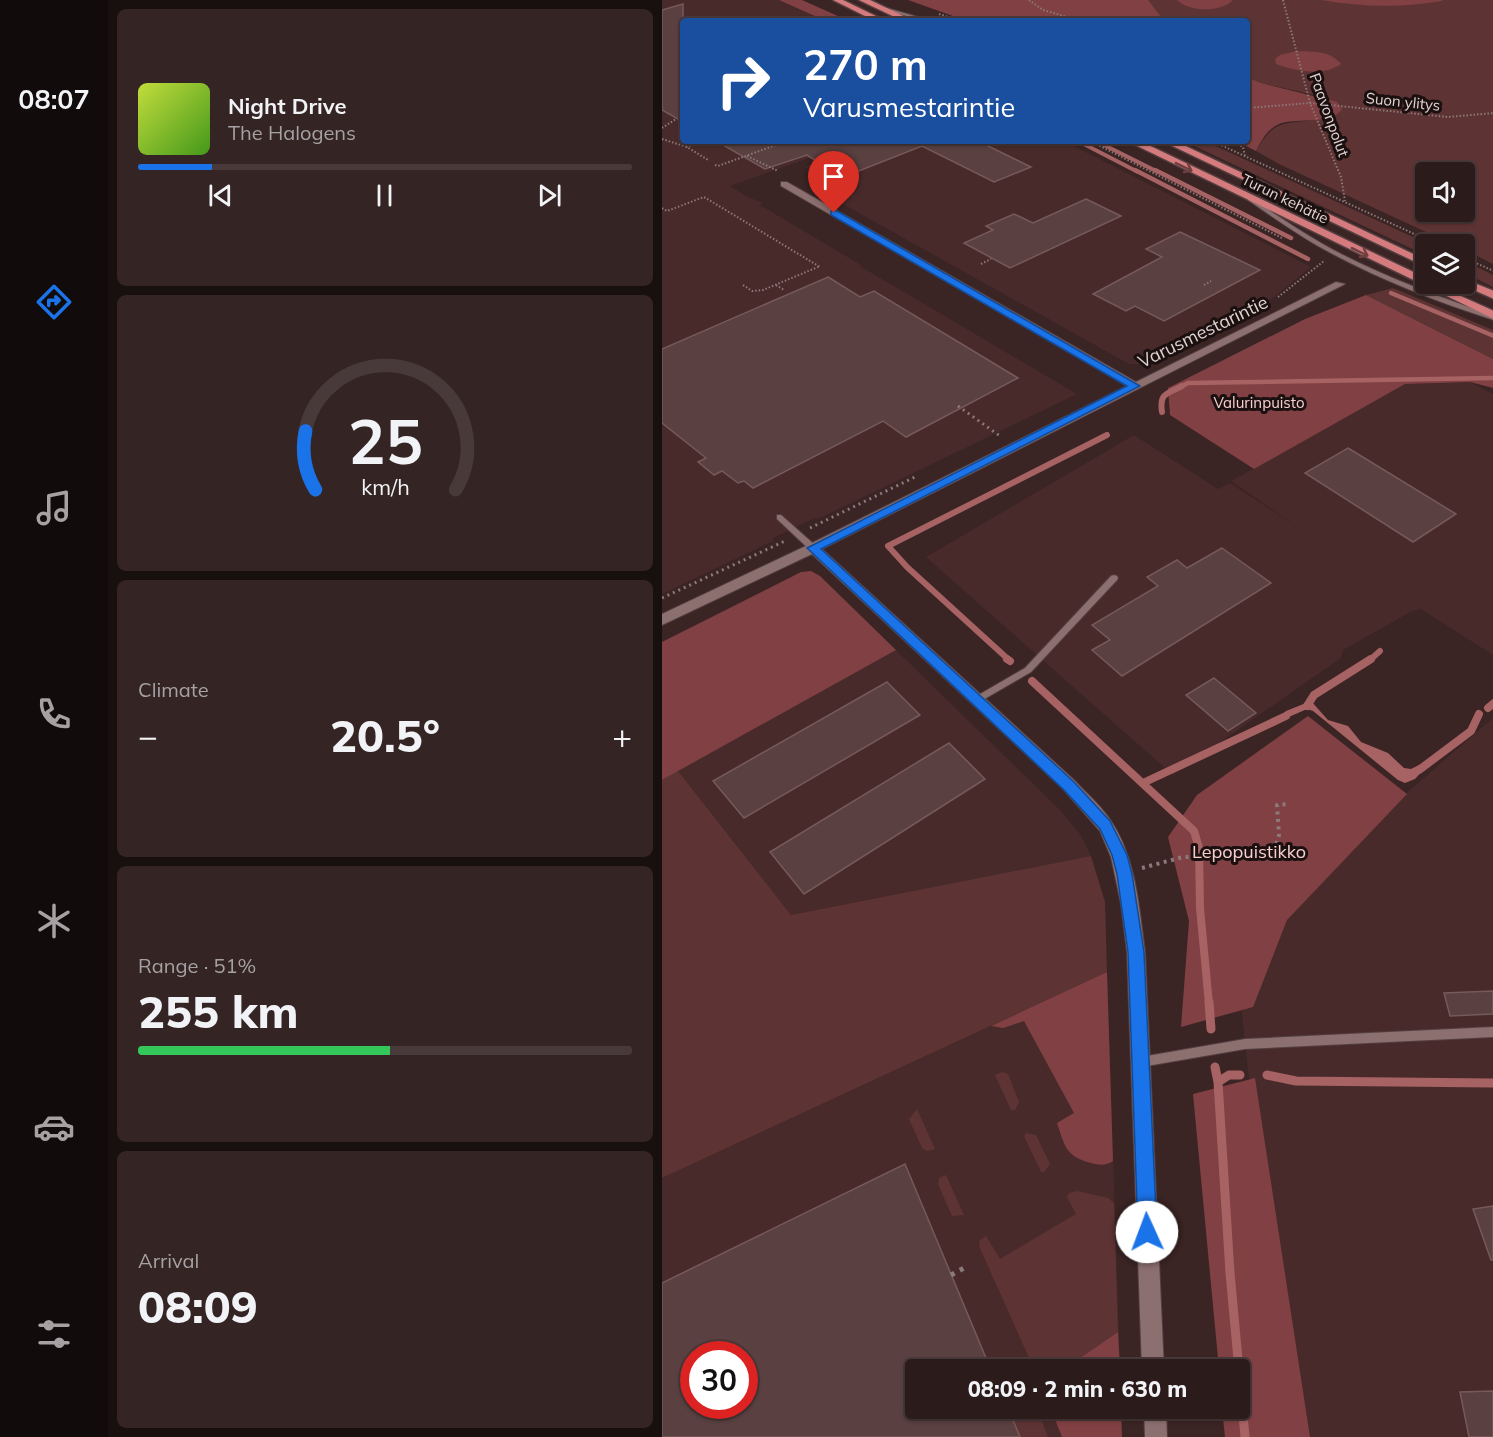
<!DOCTYPE html>
<meta charset="utf-8">
<style>
:root{--surface:#2c1b1b;--page:#342424;--text:#f1f3f6;--muted:#a6a1a3;--line:#48393a;--accent:#1a73e8}
body{margin:0;font-family:Mulish,sans-serif;background:var(--page);color:var(--text);height:100vh;display:flex;flex-direction:column;font-size:22px;white-space:nowrap}
*{box-sizing:border-box;margin:0}
p{font-size:20px;color:var(--muted)}
.icon{flex:none;width:33px;height:33px;fill:none;stroke:currentColor;stroke-width:2;stroke-linecap:round;stroke-linejoin:round}
.map{position:relative;flex:1;overflow:hidden}
.panel{display:flex;flex-direction:column;gap:9px;padding:9px;background:#180f0f;width:554px}
.panel>*{flex:none}
.top-card{position:absolute;left:18px;top:18px;width:570px;height:126px;border-radius:6px;box-shadow:0 2px 4px #0004,0 0 0 2px var(--line);background:#1a4fa0;color:#fff;overflow:hidden}
.controls{position:absolute;left:753px;top:162px;display:grid;gap:12px}
.controls a{display:grid;place-items:center;width:60px;height:60px;border-radius:6px;background:var(--surface);box-shadow:0 2px 4px #0004,0 0 0 2px var(--line);font-size:30px}
.speed{position:absolute;left:18px;top:1341px;display:flex;gap:12px;font-size:30px;font-weight:700;text-align:center}
.speed>*{display:grid;place-content:center;width:78px;height:78px;border-radius:50%;background:var(--surface);box-shadow:0 2px 4px #0004,0 0 0 2px var(--line);line-height:1}
.speed .limit{border:9px solid #d22;background:#fff;color:#111}
.pin{position:absolute;display:grid;place-items:center;width:51px;height:51px;color:#fff;margin:-62px -26px;border-radius:50% 50% 50% 0;rotate:-45deg;box-shadow:0 0 6px #0007}
.pin .icon{rotate:45deg}
.me{position:absolute;width:66px;margin:-33px;rotate:358deg;stroke-linejoin:round;filter:drop-shadow(0 0 4px #0008)}
.turn{display:flex;align-items:center;gap:21px;height:126px;padding:0 24px;font-size:27px}
.turn .icon{width:78px;height:78px;stroke-width:2.5}
.turn b{display:block;font-size:42px;line-height:51px}
.big{font-size:45px;font-weight:800;line-height:1.1}
.panel .card{flex:1;display:flex;flex-direction:column;justify-content:center;gap:9px;min-width:0;padding:0 21px;border-radius:9px;background:var(--page)}
.panel .dial{align-items:center;gap:0}
.dial svg{height:156px;overflow:visible;fill:none;stroke:var(--line);stroke-width:7;stroke-linecap:round;text-anchor:middle}
.dial text{fill:var(--text);stroke:none}
.song{display:flex;align-items:center;gap:18px}
.cover{width:72px;height:72px;border-radius:9px;background:linear-gradient(135deg,hsl(70 70% 55%),hsl(100 70% 35%))}
.played{height:6px;border-radius:3px;background:linear-gradient(90deg,var(--accent) 15%,var(--line) 15%)}
.keys{display:flex;justify-content:space-around;direction:ltr}
.heat{display:flex;justify-content:space-between;align-items:center;font-size:33px;direction:ltr}
.charge{height:9px;border-radius:4px;background:linear-gradient(90deg,#34c759 51%,var(--line) 0)}
.trip{position:absolute;left:243px;top:1359px;width:345px;height:60px;border-radius:6px;background:var(--surface);box-shadow:0 2px 4px #0004,0 0 0 2px var(--line);font-weight:800;line-height:60px;text-align:center}
main{display:flex;flex:1;min-height:0}
.menu{display:flex;flex-direction:column;width:108px;justify-content:space-around;align-items:center;background:#120b0b;color:var(--muted)}
.menu .icon{width:42px;height:42px}
.menu .current{color:var(--accent)}
.menu b{font-size:27px;color:var(--text)}
.map>svg:first-child{display:block}
.built{fill:#492a2a;fill-rule:evenodd}
.green{fill:#5e3334;fill-rule:evenodd}
.forest{fill:#814043}
.water{fill:#a76263}
.lines{fill:none;stroke-linecap:round;stroke-linejoin:round}
.stream-far4{stroke:#a76263;stroke-width:4}
.stream-far3{stroke:#a76263;stroke-width:4.5}
.stream-far2{stroke:#a76263;stroke-width:6}
.stream-far1{stroke:#a76263;stroke-width:8}
.stream{stroke:#a76263;stroke-width:9}
.building{fill:#5a4040;stroke:#755a59;stroke-width:1.5;fill-rule:evenodd}
.service-casing{stroke:#533f40;stroke-width:2}
.minor-casing{stroke:#533f40;stroke-width:2}
.trunk-casing{stroke:#533f40;stroke-width:3}
.path-far3{stroke:#8c7979;stroke-width:2;stroke-dasharray:1.5 2;stroke-linecap:butt}
.path-far2{stroke:#8c7979;stroke-width:3;stroke-dasharray:2 4;stroke-linecap:butt}
.path-far1{stroke:#8c7979;stroke-width:4;stroke-dasharray:3 4.5;stroke-linecap:butt}
.path{stroke:#8c7979;stroke-width:5;stroke-dasharray:4 6;stroke-linecap:butt}
.service{fill:#8c6f6f;fill-rule:evenodd}
.minor{fill:#8c6f6f;fill-rule:evenodd}
.trunk{fill:#d57b7e;fill-rule:evenodd}
.oneway{stroke:#6f4042}
.route{fill:#1a73e8;stroke:#114b97;stroke-width:1.5}
.labels{text-anchor:middle;stroke-width:6;stroke-linejoin:round;paint-order:stroke}
.far-street-label{font-size:15px;fill:#e2d2d2;stroke:#1b1010}
.far-park-label{font-size:15px;fill:#f9cfce;stroke:#1b1010}
.street-label{font-size:18px;fill:#e2d2d2;stroke:#1b1010}
.park-label{font-size:18px;fill:#f9cfce;stroke:#1b1010}
</style>
<main>
<nav class="menu">
<b>08:07</b>
<svg class="icon current" aria-label="directions" viewBox="0 0 24 24"><path d="M12 3l9 9-9 9-9-9zM9 14v-3h6M13 9l2 2-2 2"/></svg>
<svg class="icon" aria-label="music" viewBox="0 0 24 24"><path d="M9 18V5l10-2v13"/><circle cx="6" cy="18" r="3"/><circle cx="16" cy="16" r="3"/></svg>
<svg class="icon" aria-label="phone" viewBox="0 0 24 24"><path d="M5 4h4l2 5-3 2q2 4 5 5l2-3 5 2v4C11 20 4 13 5 4z"/></svg>
<svg class="icon" aria-label="climate" viewBox="0 0 24 24"><path d="M12 3v18M4 7l16 10M4 17L20 7"/></svg>
<svg class="icon" aria-label="car" viewBox="0 0 24 24"><path d="M5 17H2v-5l4-1 3-4h7l3 4 3 1v5h-3M9 17h6M6 11h13"/><circle cx="7" cy="17" r="2"/><circle cx="17" cy="17" r="2"/></svg>
<svg class="icon" aria-label="filters" viewBox="0 0 24 24"><path d="M4 7h16M4 17h16"/><circle cx="9" cy="7" r="2"/><circle cx="15" cy="17" r="2"/></svg>
</nav>
<section class="panel">
<div class="card">
<div class="song"><i class="cover"></i><div><b>Night Drive</b><p>The Halogens</p></div></div>
<div class="played"></div>
<div class="keys"><svg class="icon" aria-label="previous" viewBox="0 0 24 24"><path d="M18 5L8 12l10 7zM5 5v14"/></svg><svg class="icon" aria-label="pause" viewBox="0 0 24 24"><path d="M8 5v14M16 5v14"/></svg><svg class="icon" aria-label="next" viewBox="0 0 24 24"><path d="M6 5l10 7-10 7zM19 5v14"/></svg></div>
</div>
<div class="card dial"><svg viewBox="0 0 100 80">
<path d="M14 69A42 42 0 1 1 86 69"/>
<path d="M14 69A42 42 0 0 1 9 39" stroke="#1a73e8"/>
<text x="50" y="56" font-size="32" font-weight="700">25</text>
<text x="50" y="72" font-size="11">km/h</text>
</svg></div>
<div class="card"><p>Climate</p>
<div class="heat"><a>−</a><b class="big">20.5°</b><a>+</a></div>
</div>
<div class="card"><p>Range · 51%</p><b class="big">255 km</b><div class="charge"></div></div>
<div class="card"><p>Arrival</p><b class="big">08:09</b></div>
</section>
<div class="map">
<svg width="832" height="1437" viewBox="0 0 832 1437">
<rect width="100%" height="100%" fill="#3b2424"/>
<path class="built" d="M0,0H117L164,21H21V141H195L68,186L86,197L101,203L98,205L199,265L198,266L415,394L156,519L152,518L130,529L111,538V541L0,594Z
M211,141H402L649,267L612,297L583,314L481,364H467L161,193L163,178L142,167Z
M808,382L831,394V655L759,609L750,611L681,650L679,658L511,775L264,557L472,435L556,489L568,483L637,528L569,481L743,384Z
M234,650L399,811L418,834L429,856L129,915L16,771Z
M831,718V1437H627L572,943Z
M445,972L458,1369L254,1370V1408L459,1409L460,1437H0V1178ZM32,1354H82V1406H32Z"/>
<path class="green" d="M472,0H831V264L803,250L802,244H790L617,164L594,151C612,120 620,124 653,120L652,95L599,83L585,77V21H502ZM764,172H802V212H764Z
M522,141H543L766,244H764L763,255Z
M803,261L831,275V287L803,273Z
M731,288L831,330V359L704,295Z
M16,771L129,915L429,856L443,902L445,972L0,1178V780Z
M340,1072L346,1074L357,1102L353,1110H349L333,1075Z
M255,1109L273,1149L265,1151L260,1148L247,1119Z
M364,1133L374,1135L388,1164L382,1172H379L362,1136Z
M284,1175L302,1215L290,1216L276,1184L277,1178Z
M415,1191L446,1198L452,1203L456,1332L402,1369H372L317,1246L318,1240L324,1236L338,1259L414,1214L405,1197L407,1193Z
M346,1409H375L386,1437H358Z"/>
<path class="forest" d="M117,0H140L187,21H164Z
M246,0H486L502,21H305Z
M515,0H571C558,13 528,12 515,0Z
M659,0H780V1C740,8 699,7 659,0Z
M635,51C651,52 668,50 679,64C660,77 634,71 614,64L613,59L618,55Z
M585,77L599,83L675,102L680,109C668,127 631,116 615,125C605,130 599,141 594,151L574,141H585Z
M704,295L831,359V388L808,382L743,384L592,469L508,415L506,388L643,319Z
M149,571L158,576L234,650L0,780V642L139,572Z
M646,716L745,794L625,920L591,1007L519,1027L527,921L506,837L535,795Z
M445,972L451,1161C444,1166 437,1165 429,1163C403,1156 403,1146 395,1123L412,1113L362,1021L341,1028L329,1026Z
M593,1078L648,1437H563L560,1409L578,1408V1370L557,1369L531,1094Z
M456,1332L458,1369H402Z
M389,1409H459L460,1437H400Z"/>
<path class="water" d="M649,701L666,720L686,726L699,742L726,753L742,768L749,769L757,765L763,768L753,779L743,783L736,780L651,711L645,709L620,720L616,718L624,711Z"/>
<g class="lines">
<path class="stream-far4" d="M416,141L476,172
M434,141L496,172"/>
<path class="stream-far3" d="M473,170L646,259
M493,170L629,238
M729,293L832,336
M517,388L526,383L832,378"/>
<path class="stream-far2" d="M500,412C497,393 505,394 520,386
M347,660L245,567L226,546L445,435
M708,660L718,651"/>
<path class="stream-far1" d="M345,659L348,661
M370,681L532,831L537,848L538,908L547,1004
M645,706L652,695L709,659
M826,708L832,703
M757,770L809,731L817,714
M481,783L624,716"/>
<path class="stream" d="M547,1002L549,1029
M553,1067L556,1082L568,1273L577,1370
M605,1075L634,1081L832,1083
M556,1082L567,1075H578
M578,1380L583,1437"/>
</g>
<path class="building" d="M21,4V122L0,110V10Z
M54,141H316L369,167L332,182L260,146L184,176L167,169L145,155L103,169Z
M424,199L459,216L348,268L302,243L331,230L324,226L352,214L371,223Z
M518,232L598,270L502,321L473,306L464,311L431,294L500,257L484,249Z
M166,277L198,297L212,291L356,378L244,437L221,421L91,488L82,481L76,483L60,471L52,475L36,462L44,458L0,423V349Z
M686,448L794,514L751,542L643,473Z
M560,548L609,583L460,676L430,650L448,640L430,625L496,586L485,577L515,560L525,568Z
M552,678L594,713L566,731L524,695Z
M225,682L258,715L82,818L51,781Z
M287,743L323,779L142,894L108,852Z
M831,991V1014L788,1016L782,993Z
M243,1164L329,1370H254V1408H346L358,1437H0V1283ZM32,1354H82V1406H32Z
M831,1206V1260H829L811,1209Z
M831,1391V1437H807L798,1392Z"/>
<g class="lines">
<g class="service-casing">
<path id="service" d="M219,7H221L270,21H263L219,9Z
M586,198H590C612,214 635,229 659,243C713,274 773,295 832,316V320C772,301 711,277 656,246C632,232 609,216 586,200Z
M115,515H119L154,546L155,548L154,550H148L115,519Z
M452,575L455,576L456,578L455,580L369,672L319,701H313L312,699L313,697L363,668L449,576Z
M832,1027V1037L583,1049L479,1067L475,1065L474,1062L475,1059L479,1057L583,1039Z"/>
</g>
<g class="minor-casing">
<path id="minor" d="M119,182H125L474,382L674,282L683,284L160,549L413,781C424,793 437,804 447,818C474,856 477,907 483,952L502,1370H480L465,952L459,904L449,857L438,831L401,789L150,554L0,625V614L146,545L465,386L119,186Z
M482,1408H504L505,1437H483Z"/>
</g>
<g class="trunk-casing">
<path id="trunk" d="M171,0H181L224,21H213Z
M197,0H208L252,21H241Z
M465,141H478L764,278V284H772L832,311V319Z
M500,141H513L764,260V267Z
M802,279L832,291V299L798,284H802Z"/>
</g>
<path class="path-far3" d="M367,0L381,10L419,21
M621,0L648,103L679,177L683,201
M277,14L299,21
M585,108L648,103L786,117L832,113
M0,128L14,119
M0,139L25,147L46,160
M428,141L620,238
M550,141L774,244
M569,141L581,147L583,156
M24,147L41,141
M85,156L116,171
M53,165L56,166L125,141
M0,208L5,211L42,197L158,267
M802,258L832,271
M319,264L329,259
M81,285L90,291L101,290L156,267
M114,285L122,290
M542,285L549,281
M616,297L662,261"/>
<path class="path-far2" d="M296,406L338,436
M148,528L255,476
M0,598L123,541"/>
<path class="path-far1" d="M480,868L521,857L602,856L612,852L617,835L615,805L626,804"/>
<path class="path" d="M289,1275L304,1267"/>
<use href="#service" class="service"/>
<use href="#minor" class="minor"/>
<use href="#trunk" class="trunk"/>
</g>
<defs><path id="oneway-shaft" d="M-6 0H5M1.5-3L5.5 0L1.5 3" fill="none" stroke-width="1.6" stroke-linecap="round" stroke-linejoin="round" transform="scale(1.5)"/></defs>
<g class="oneway">
<use href="#oneway-shaft" transform="translate(522 167) rotate(26)"/>
<use href="#oneway-shaft" transform="translate(698 252) rotate(26)"/>
</g>
<path class="route" d="M169,211H175L478,386L159,549L412,782L448,821L465,855L470,874L482,952L495,1232L492,1238L485,1241L479,1238L476,1232L466,952L455,874L450,855L438,829L402,790L145,548L465,386L169,215Z"/>
<g class="labels">
<g class="far-street-label">
<text transform="translate(741 102) rotate(6)" y="5">Suon ylitys</text>
<text transform="translate(667 115) rotate(70)" y="5">Paavonpolut</text>
<text transform="translate(623 199) rotate(26)" y="5">Turun kehätie</text>
</g>
<g class="far-park-label">
<text x="597" y="408">Valurinpuisto</text>
</g>
<g class="street-label">
<text transform="translate(541 332) rotate(-26)" y="6">Varusmestarintie</text>
</g>
<g class="park-label">
<text x="587" y="858">Lepopuistikko</text>
</g>
</g>
</svg>
<div class="controls">
<a><svg class="icon" aria-label="sound" viewBox="0 0 24 24"><path d="M4 9h4l5-4v14l-5-4H4zM17 9q2 3 0 6"/></svg></a>
<a><svg class="icon" aria-label="layers" viewBox="0 0 24 24"><path d="M12 4l9 5-9 5-9-5zM3 14l9 5 9-5"/></svg></a>
</div>
<div class="speed"><div class="limit">30</div></div>
<div class="pin" style="left:172px;top:213px;background:#d93025"><svg class="icon" aria-label="arrive" viewBox="0 0 24 24"><path d="M6 21V4h12l-3 4 3 4H6"/></svg></div>
<svg class="me" style="left:485px;top:1232px" viewBox="-20 -20 40 40"><circle r="19" fill="#fff"/><path d="M0-13L10 11 0 6-10 11z" fill="#1a73e8"/></svg>
<div class="trip">08:09 · 2 min · 630 m</div>
<div class="top-card">
<div class="turn"><svg class="icon" aria-label="right" viewBox="0 0 24 24"><path d="M7 20v-9h11M14 6l5 5-5 5"/></svg><div><b>270 m</b>Varusmestarintie</div></div>
</div>
</div>
</main>
